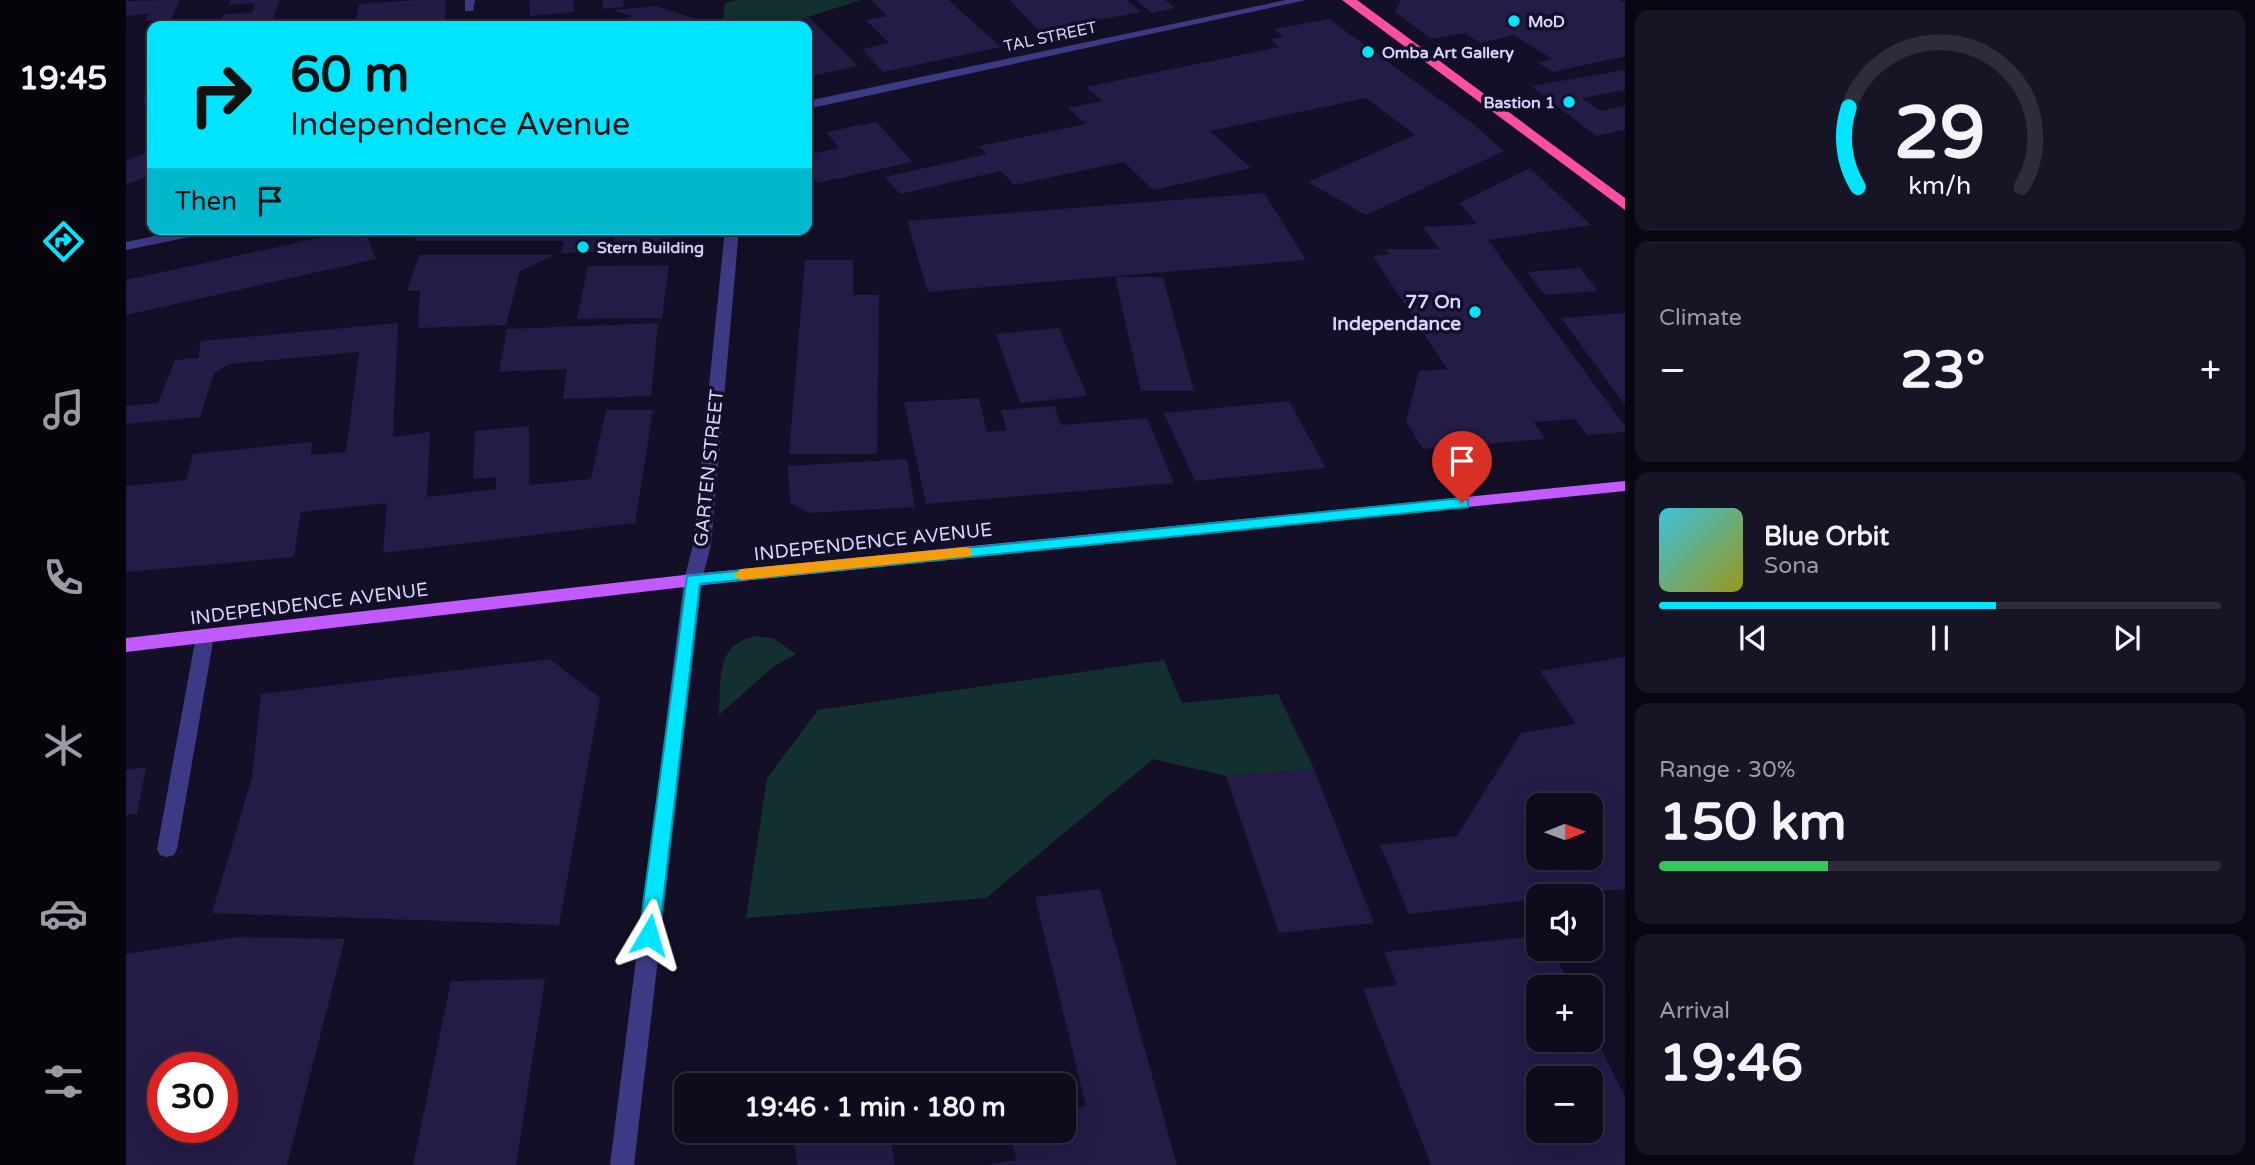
<!DOCTYPE html>
<meta charset="utf-8">
<style>
:root{--surface:#0e0b1c;--page:#171425;--text:#f1f3f6;--muted:#9b9ba3;--line:#2e2b3b;--accent:#00e5ff}
body{margin:0;font-family:"Varela Round",sans-serif;background:var(--page);color:var(--text);height:100vh;display:flex;flex-direction:column;font-size:26px;white-space:nowrap}
*{box-sizing:border-box;margin:0}
p{font-size:23px;color:var(--muted)}
.icon{flex:none;width:38px;height:38px;fill:none;stroke:currentColor;stroke-width:2;stroke-linecap:round;stroke-linejoin:round}
.map{position:relative;flex:1;overflow:hidden}
.details{display:flex;flex-direction:column;gap:10px;padding:10px;background:#08060f;width:630px}
.details>*{flex:none}
.hud{position:absolute;left:21px;top:21px;width:665px;height:214px;border-radius:14px;box-shadow:0 7px 28px #0002,0 0 0 2px var(--line);background:#00e5ff;color:#111;overflow:hidden}
.needle{width:46px;rotate:89deg}
.fabs{position:absolute;left:1400px;top:793px;display:grid;gap:14px}
.fabs a{display:grid;place-items:center;width:77px;height:77px;border-radius:14px;background:var(--surface);box-shadow:0 7px 28px #0002,0 0 0 2px var(--line);font-size:35px}
.speed{position:absolute;left:21px;top:1052px;display:flex;gap:14px;font-size:35px;font-weight:700;text-align:center}
.speed>*{display:grid;place-content:center;width:91px;height:91px;border-radius:50%;background:var(--surface);box-shadow:0 7px 28px #0002,0 0 0 2px var(--line);line-height:1}
.speed .limit{border:10px solid #d22;background:#fff;color:#111}
.pin{position:absolute;display:grid;place-items:center;width:60px;height:60px;color:#fff;margin:-72px -30px;border-radius:50% 50% 50% 0;rotate:-45deg;box-shadow:0 0 7px #0007}
.pin .icon{rotate:45deg}
.me{position:absolute;width:77px;margin:-38px;rotate:7deg;stroke-linejoin:round;filter:drop-shadow(0 0 5px #0008)}
.turn{display:flex;align-items:center;gap:24px;height:147px;padding:0 28px;font-size:32px}
.turn .icon{width:91px;height:91px;stroke-width:2.5}
.turn b{display:block;font-size:49px;line-height:60px}
.then{display:flex;align-items:center;height:66px;padding:0 28px;background:#0003;gap:14px;font-size:26px}
.big{font-size:52px;font-weight:700;line-height:1.1}
.details .widget{flex:1;display:flex;flex-direction:column;justify-content:center;gap:10px;min-width:0;padding:0 24px;border-radius:14px;background:var(--page)}
.details .dial{align-items:center;gap:0}
.dial svg{height:182px;overflow:visible;fill:none;stroke:var(--line);stroke-width:7;stroke-linecap:round;text-anchor:middle}
.dial text{fill:var(--text);stroke:none}
.song{display:flex;align-items:center;gap:21px}
.cover{width:84px;height:84px;border-radius:10px;background:linear-gradient(135deg,hsl(190 70% 55%),hsl(60 70% 35%))}
.played{height:7px;border-radius:4px;background:linear-gradient(90deg,var(--accent) 60%,var(--line) 60%)}
.keys{display:flex;justify-content:space-around;direction:ltr}
.heat{display:flex;justify-content:space-between;align-items:center;font-size:38px;direction:ltr}
.charge{height:10px;border-radius:5px;background:linear-gradient(90deg,#34c759 30%,var(--line) 0)}
.trip{position:absolute;left:548px;top:1073px;width:402px;height:70px;border-radius:14px;background:var(--surface);box-shadow:0 7px 28px #0002,0 0 0 2px var(--line);font-weight:700;line-height:70px;text-align:center}
main{display:flex;flex:1;min-height:0}
.tab-bar{display:flex;flex-direction:column;width:126px;justify-content:space-around;align-items:center;background:#06040b;color:var(--muted)}
.tab-bar .icon{width:49px;height:49px}
.tab-bar .on{color:var(--accent)}
.tab-bar b{font-size:32px;color:var(--text)}
.map>svg:first-child{display:block}
.green{fill:#12302f}
.building{fill:#241b47;fill-rule:evenodd}
.lines{fill:none;stroke-linecap:round;stroke-linejoin:round}
.minor{fill:#3d3a85;fill-rule:evenodd}
.major{fill:#c25bff;fill-rule:evenodd}
.highway{fill:#ff4fa3;fill-rule:evenodd}
.route{fill:#00e5ff;stroke:#0095a6;stroke-width:2}
.slow{fill:#f59e0b}
.poi-dot{fill:#00e5ff;stroke:#130f26;stroke-width:2.5}
.labels{text-anchor:middle;stroke-width:7;stroke-linejoin:round;paint-order:stroke}
.far-poi-label{font-size:16px;font-weight:bold;fill:#d9d4ff;stroke:#130f26;text-anchor:start}
.far-street-label{font-size:16px;fill:#d9d4ff;stroke:#130f26}
.poi-label{font-size:19px;font-weight:bold;fill:#d9d4ff;stroke:#130f26;text-anchor:end}
.street-label{font-size:19px;fill:#d9d4ff;stroke:#130f26}
</style>
<main>
<nav class="tab-bar">
<b>19:45</b>
<svg class="icon on" aria-label="directions" viewBox="0 0 24 24"><path d="M12 3l9 9-9 9-9-9zM9 14v-3h6M13 9l2 2-2 2"/></svg>
<svg class="icon" aria-label="music" viewBox="0 0 24 24"><path d="M9 18V5l10-2v13"/><circle cx="6" cy="18" r="3"/><circle cx="16" cy="16" r="3"/></svg>
<svg class="icon" aria-label="phone" viewBox="0 0 24 24"><path d="M5 4h4l2 5-3 2q2 4 5 5l2-3 5 2v4C11 20 4 13 5 4z"/></svg>
<svg class="icon" aria-label="climate" viewBox="0 0 24 24"><path d="M12 3v18M4 7l16 10M4 17L20 7"/></svg>
<svg class="icon" aria-label="car" viewBox="0 0 24 24"><path d="M5 17H2v-5l4-1 3-4h7l3 4 3 1v5h-3M9 17h6M6 11h13"/><circle cx="7" cy="17" r="2"/><circle cx="17" cy="17" r="2"/></svg>
<svg class="icon" aria-label="filters" viewBox="0 0 24 24"><path d="M4 7h16M4 17h16"/><circle cx="9" cy="7" r="2"/><circle cx="15" cy="17" r="2"/></svg>
</nav>
<div class="map">
<svg width="1499" height="1165" viewBox="0 0 1499 1165">
<rect width="100%" height="100%" fill="#130f26"/>
<path class="green" d="M611,0H735L654,26H596L599,3Z
M631,636L647,638L670,654L647,667L593,715C596,679 588,644 631,636Z
M1038,660L1056,703L1152,694L1188,769L1100,776L1027,759L860,898L620,918L641,778L692,710Z"/>
<path class="building" d="M54,0L45,20L19,21L23,14L0,16V1Z
M105,0H154L144,26H92L97,14L126,13L129,3L103,5Z
M293,0H320L319,23L229,26L233,4Z
M403,0H447L448,12L404,16Z
M477,0H497L498,7L477,9Z
M745,0H822L875,47L757,72L736,49L763,43L740,20L761,16Z
M884,0H1001L1015,12L913,31Z
M1010,0H1039L1049,8L1026,13Z
M1275,0H1493L1499,3V56L1427,72L1412,63L1426,59L1388,35L1354,43L1339,33L1305,39L1269,12Z
M530,6L592,26H488L506,16L486,10Z
M682,16L732,66L681,77V26H655Z
M1203,19L1346,123L1378,151L1240,215L1182,182L1289,135L1240,98L1084,131L1125,168L1027,190L998,162L888,185L875,171L774,194L759,177L861,154L853,146L960,124L942,108L976,101L960,87L1153,47L1145,39L1157,37L1149,29Z
M1499,70V90L1456,98L1474,111L1499,106V130L1470,136L1405,86Z
M26,71V100L17,101Z
M751,122L786,162L692,183L681,168V155L713,148L700,132Z
M26,150V174L0,185V161Z
M1404,168L1465,225L1362,240L1499,426V432L1461,435L1449,419L1408,422L1419,439L1297,449L1280,421L1293,371L1321,369L1247,256L1263,254L1260,249H1313L1297,227L1350,224L1334,203Z
M1138,193L1180,260L802,292L781,221Z
M234,229H238L250,259L0,315V280Z
M290,229H482L477,252L435,253L438,241H289Z
M490,229H547L543,253H485Z
M293,255H429L394,271L380,325L292,328L294,291H281Z
M679,260H727V295H753L751,454H663Z
M543,265L536,318L451,319L462,266Z
M1454,268L1472,291L1419,295L1401,272Z
M989,277H1037L1068,391H1015Z
M1499,313V405L1435,318Z
M272,323L267,437L304,432L301,497L370,489V477L347,479L349,431L403,426V485L465,479L480,410H527L509,523L257,553L261,503L175,512L168,557L0,572V486L60,480L67,454L186,442L185,455L220,452L233,352L103,364L88,373L74,417L0,424V406L32,403L49,360L72,358L75,341Z
M532,323L525,396L437,399L441,369L373,372L381,329Z
M933,328L961,396L894,403L870,334Z
M853,398L861,432L881,430L875,410L928,406L935,425L1021,418L1048,483L800,504L778,402Z
M1163,401L1200,468L1069,481L1038,413Z
M781,459L789,507L682,513L664,503L662,466Z
M1499,657V889L1412,896V899L1283,914L1254,845L1331,836L1395,733L1450,724L1414,671ZM1412,805H1465V858H1412Z
M424,659L474,698L433,925L86,913L126,777L135,694Z
M20,767L11,814L0,815V770Z
M1188,769L1248,923L1153,933L1100,776Z
M974,889L1051,1165H861L890,1160L884,1130H938V1109L960,1106L909,897Z
M1412,936V948H1426L1445,987H1412V1040H1465V1028L1499,1097V1165H1305L1237,989L1271,985L1258,952ZM1412,1078H1465V1130H1412Z
M110,937L219,939L161,1165H0V954ZM37,1068H96V1127H37Z
M419,979L390,1165H287L325,981Z
M746,1130H763L769,1165H671L668,1140Z"/>
<g class="lines">
<path class="minor" d="M339,0H349L347,11H339Z
M1160,0H1180L681,109V101Z
M62,229H90L83,233L0,250V242Z
M599,229H613L585,545L576,580L508,1165H484L558,580L567,545Z
M79,629L85,631L88,636L51,849L48,855L41,857L34,855L31,849L70,636L73,631Z"/>
<path class="major" d="M1499,481V491L567,586L0,652V638L567,574Z"/>
<path class="highway" d="M1216,0H1231L1499,198V210Z"/>
</g>
<path class="route" d="M1336,498L1342,500V507L574,584L533,935L530,941L523,944L516,941L513,935L561,576Z"/>
<path class="slow" d="M840,547L846,549V556L615,580L607,575L615,569Z"/>
<g class="poi-dot">
<circle cx="1388" cy="21" r="7"/>
<circle cx="1242" cy="52" r="7"/>
<circle cx="1443" cy="102" r="7"/>
<circle cx="457" cy="247" r="7"/>
<circle cx="1349" cy="312" r="7"/>
</g>
<g class="labels">
<g class="far-poi-label">
<text x="1402" y="27">MoD</text>
<text x="1256" y="58">Omba Art Gallery</text>
<text x="1429" y="108" text-anchor="end">Bastion 1</text>
<text x="471" y="253">Stern Building</text>
</g>
<g class="far-street-label">
<text transform="translate(924 36) rotate(-12)" y="6">TAL STREET</text>
</g>
<g class="poi-label">
<text x="1335" y="308">77 On<tspan x="1335" dy="22">Independance</tspan></text>
</g>
<g class="street-label">
<text transform="translate(582 468) rotate(-84)" y="7">GARTEN STREET</text>
<text transform="translate(747 541) rotate(-6)" y="7">INDEPENDENCE AVENUE</text>
<text transform="translate(183 603) rotate(-7)" y="7">INDEPENDENCE AVENUE</text>
</g>
</g>
</svg>
<div class="fabs">
<a><svg class="needle" viewBox="-14 -14 28 28"><path d="M0-13l5 13h-10z" fill="#e53935"/><path d="M0 13l5-13h-10z" fill="#9b9ba3"/></svg></a>
<a><svg class="icon" aria-label="sound" viewBox="0 0 24 24"><path d="M4 9h4l5-4v14l-5-4H4zM17 9q2 3 0 6"/></svg></a>
<a>+</a>
<a>−</a>
</div>
<div class="speed"><div class="limit">30</div></div>
<div class="pin" style="left:1336px;top:503px;background:#d93025"><svg class="icon" aria-label="arrive" viewBox="0 0 24 24"><path d="M6 21V4h12l-3 4 3 4H6"/></svg></div>
<svg class="me" style="left:523px;top:935px" viewBox="-20 -20 40 40"><path d="M0-17L14 15 0 8-14 15z" fill="#00e5ff" stroke="#fff" stroke-width="4"/></svg>
<div class="trip">19:46 · 1 min · 180 m</div>
<div class="hud">
<div class="turn"><svg class="icon" aria-label="right" viewBox="0 0 24 24"><path d="M7 20v-9h11M14 6l5 5-5 5"/></svg><div><b>60 m</b>Independence Avenue</div></div>
<div class="then">Then<svg class="icon" aria-label="arrive" viewBox="0 0 24 24"><path d="M6 21V4h12l-3 4 3 4H6"/></svg></div>
</div>
</div>
<section class="details">
<div class="widget dial"><svg viewBox="0 0 100 80">
<path d="M14 69A42 42 0 1 1 86 69"/>
<path d="M14 69A42 42 0 0 1 10 34" stroke="#00e5ff"/>
<text x="50" y="56" font-size="32" font-weight="700">29</text>
<text x="50" y="72" font-size="11">km/h</text>
</svg></div>
<div class="widget"><p>Climate</p>
<div class="heat"><a>−</a><b class="big">23°</b><a>+</a></div>
</div>
<div class="widget">
<div class="song"><i class="cover"></i><div><b>Blue Orbit</b><p>Sona</p></div></div>
<div class="played"></div>
<div class="keys"><svg class="icon" aria-label="previous" viewBox="0 0 24 24"><path d="M18 5L8 12l10 7zM5 5v14"/></svg><svg class="icon" aria-label="pause" viewBox="0 0 24 24"><path d="M8 5v14M16 5v14"/></svg><svg class="icon" aria-label="next" viewBox="0 0 24 24"><path d="M6 5l10 7-10 7zM19 5v14"/></svg></div>
</div>
<div class="widget"><p>Range · 30%</p><b class="big">150 km</b><div class="charge"></div></div>
<div class="widget"><p>Arrival</p><b class="big">19:46</b></div>
</section>
</main>
